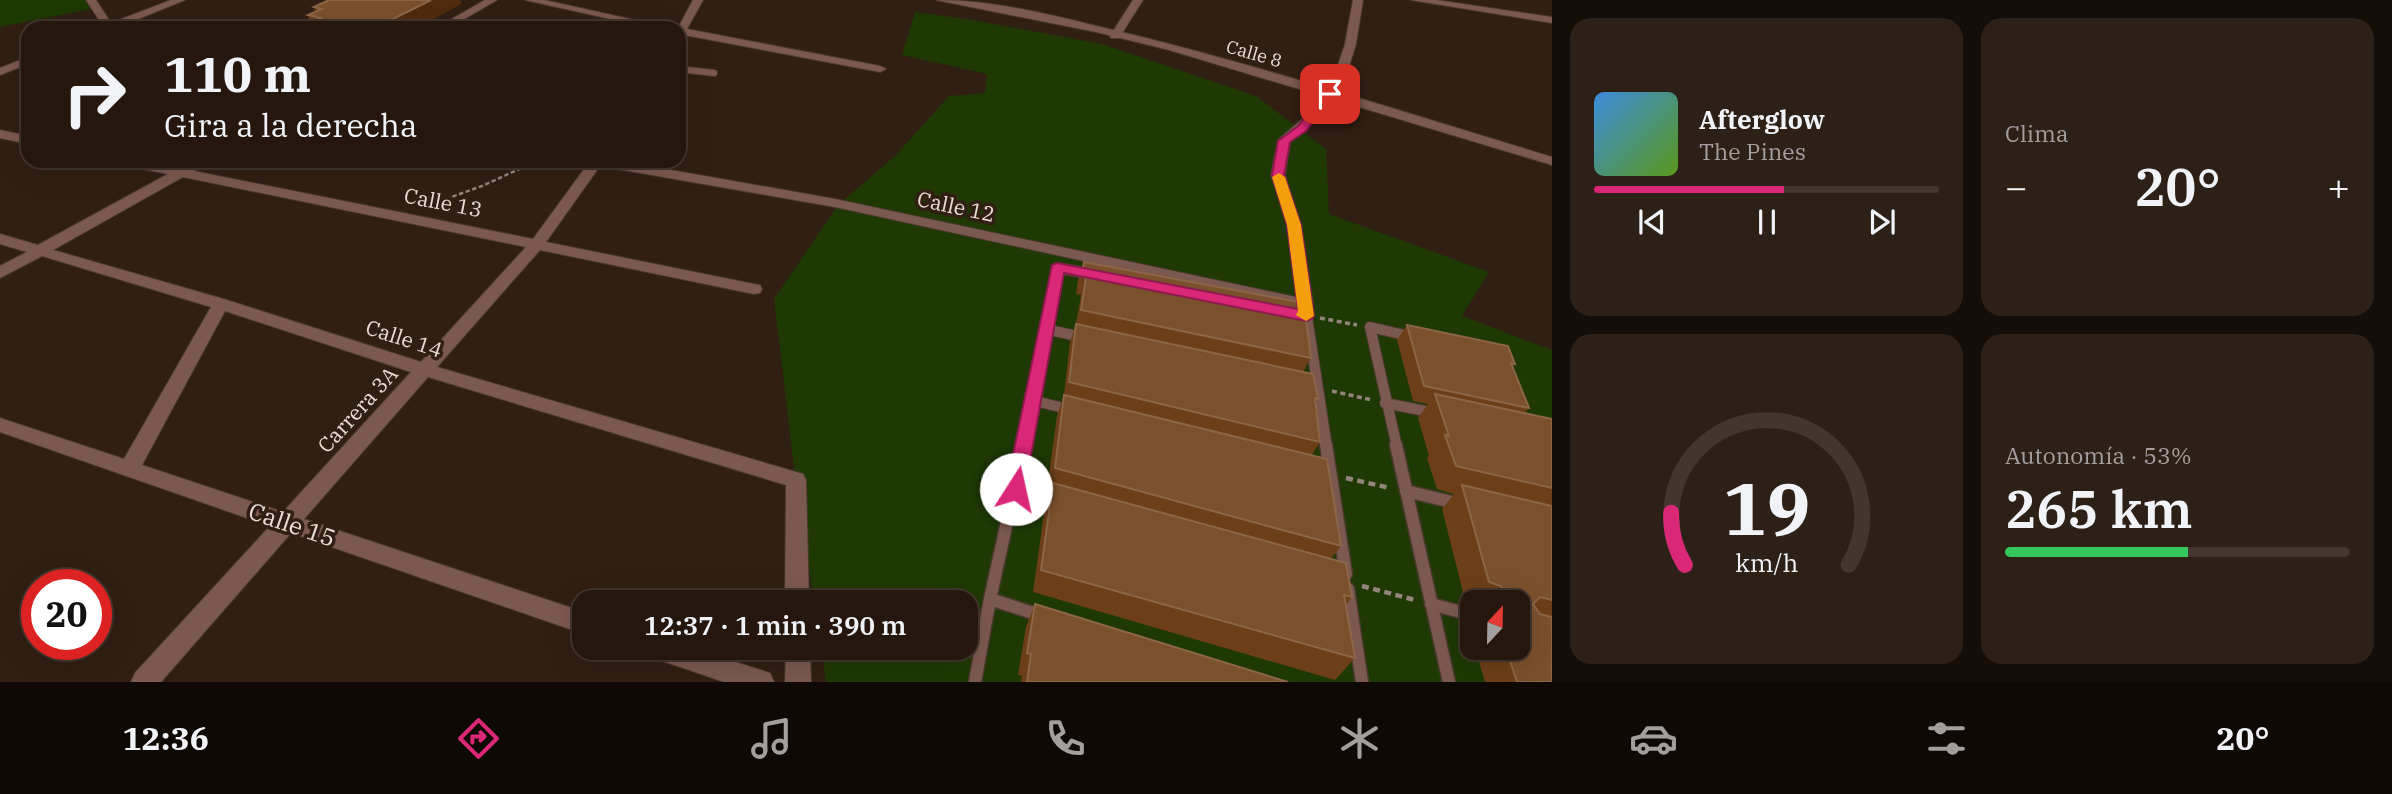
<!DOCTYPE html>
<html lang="es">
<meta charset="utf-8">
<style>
:root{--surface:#25170e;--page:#2d2017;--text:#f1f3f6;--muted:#a39f9e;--line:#42362e;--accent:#db2777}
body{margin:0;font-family:"IBM Plex Serif",serif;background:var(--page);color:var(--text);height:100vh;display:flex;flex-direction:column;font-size:26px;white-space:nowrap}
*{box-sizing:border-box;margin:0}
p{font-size:23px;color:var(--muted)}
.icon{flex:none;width:38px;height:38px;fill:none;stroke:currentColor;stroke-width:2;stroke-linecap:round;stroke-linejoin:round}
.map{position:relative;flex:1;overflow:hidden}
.panel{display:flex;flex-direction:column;gap:18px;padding:18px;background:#140d08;width:840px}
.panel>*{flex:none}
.hud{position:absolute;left:21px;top:21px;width:665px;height:147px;border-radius:21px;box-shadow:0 7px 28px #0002,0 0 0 2px var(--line);background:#25170e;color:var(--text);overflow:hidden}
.needle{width:46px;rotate:22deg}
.buttons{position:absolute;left:1460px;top:590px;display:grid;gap:14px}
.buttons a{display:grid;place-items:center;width:70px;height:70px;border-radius:14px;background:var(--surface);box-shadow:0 7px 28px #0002,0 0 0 2px var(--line);font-size:35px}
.speed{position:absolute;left:21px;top:569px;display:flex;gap:14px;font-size:35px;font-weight:700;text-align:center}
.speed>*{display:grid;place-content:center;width:91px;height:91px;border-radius:50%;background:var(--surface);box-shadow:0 7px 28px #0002,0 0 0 2px var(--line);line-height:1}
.speed .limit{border:10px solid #d22;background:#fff;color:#111}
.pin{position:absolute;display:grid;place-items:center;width:60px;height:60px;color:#fff;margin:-30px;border-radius:14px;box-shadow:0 4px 10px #0006}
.me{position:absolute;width:77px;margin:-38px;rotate:10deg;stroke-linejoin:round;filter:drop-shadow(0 0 5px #0008)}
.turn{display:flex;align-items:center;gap:24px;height:147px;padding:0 28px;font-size:32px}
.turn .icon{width:91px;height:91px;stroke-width:2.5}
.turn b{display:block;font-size:49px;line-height:60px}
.big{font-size:52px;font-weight:600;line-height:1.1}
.panel .widget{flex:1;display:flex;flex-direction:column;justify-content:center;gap:10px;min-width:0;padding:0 24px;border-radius:21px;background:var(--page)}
.panel .dial{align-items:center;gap:0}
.dial svg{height:182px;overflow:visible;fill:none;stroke:var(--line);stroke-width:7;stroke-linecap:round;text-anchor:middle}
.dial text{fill:var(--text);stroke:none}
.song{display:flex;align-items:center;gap:21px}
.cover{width:84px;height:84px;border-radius:10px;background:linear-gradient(135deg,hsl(210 70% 55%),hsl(90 70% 35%))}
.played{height:7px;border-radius:4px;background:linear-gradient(90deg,var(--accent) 55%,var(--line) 55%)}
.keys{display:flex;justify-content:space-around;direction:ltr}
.heat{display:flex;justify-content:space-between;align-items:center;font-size:38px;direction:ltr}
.charge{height:10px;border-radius:5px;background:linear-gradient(90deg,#34c759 53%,var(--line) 0)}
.panel .tiles{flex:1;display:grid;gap:18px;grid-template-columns:repeat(2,1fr)}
.trip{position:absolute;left:572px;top:590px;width:406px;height:70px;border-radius:21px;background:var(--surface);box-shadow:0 7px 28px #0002,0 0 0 2px var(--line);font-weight:600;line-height:70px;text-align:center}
.menu{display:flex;height:112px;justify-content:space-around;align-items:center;background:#0f0906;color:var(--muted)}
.menu .icon{width:49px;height:49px}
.menu .current{color:var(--accent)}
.menu b{font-size:32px;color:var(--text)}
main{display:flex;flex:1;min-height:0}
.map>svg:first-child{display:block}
.green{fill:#1e3904;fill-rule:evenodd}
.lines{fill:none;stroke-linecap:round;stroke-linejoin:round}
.service-far2-casing{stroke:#4b392e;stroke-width:8}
.service-far1-casing{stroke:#4b392e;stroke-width:12}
.service-casing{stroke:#4b392e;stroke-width:15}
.minor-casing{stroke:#4b392e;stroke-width:2}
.tertiary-casing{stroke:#4b392e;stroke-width:2}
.path-far2{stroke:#94857b;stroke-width:2.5;stroke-dasharray:4.5 2.5;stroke-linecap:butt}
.path-far1{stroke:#94857b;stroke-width:3.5;stroke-dasharray:5 3.5;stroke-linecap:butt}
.path{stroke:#94857b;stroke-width:4.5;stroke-dasharray:7 4.5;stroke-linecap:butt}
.service-far2{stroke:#7c5950;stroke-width:6}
.service-far1{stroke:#7c5950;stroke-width:10}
.service{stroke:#7c5950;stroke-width:12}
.minor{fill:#7c5950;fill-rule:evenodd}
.tertiary{fill:#7c5950;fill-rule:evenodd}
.wall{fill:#6d3f18}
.shaded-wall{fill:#502b0e}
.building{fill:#7b502c;stroke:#8c6647;stroke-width:2}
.route{fill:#db2777;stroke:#8e194d;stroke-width:2}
.slow{fill:#f59e0b}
.labels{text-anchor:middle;stroke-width:7;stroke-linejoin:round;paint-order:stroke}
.far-street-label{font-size:18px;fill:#e9dcd4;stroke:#311f13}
.street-label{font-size:21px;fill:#e9dcd4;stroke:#311f13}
.near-street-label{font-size:24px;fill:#e9dcd4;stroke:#311f13}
</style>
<main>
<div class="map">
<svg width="1552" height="682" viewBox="0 0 1552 682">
<rect width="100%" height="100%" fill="#311f13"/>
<path class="green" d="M0,0H87L91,9L0,27Z
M915,12L967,19L1102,44L1256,96L1326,149L1329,214L1489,272L1462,316L1552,350V682H826L821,648H966V602H814L796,484L774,299L838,205L895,156L949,96L985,93L987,74L902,55ZM1472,602H1517V648H1472Z"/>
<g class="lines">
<g class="service-far2-casing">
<path id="service-far2" d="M679,69L714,73"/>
</g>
<g class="service-far1-casing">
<path id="service-far1" d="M1305,304L1327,447
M1045,329L1086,338
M1031,400L1072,410
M1385,403L1435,413
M1024,447L1057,268L1093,274
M1397,447L1370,327L1413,337"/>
</g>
<g class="service-casing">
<path id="service" d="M1326,445L1346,574
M1396,445L1449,682
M1016,489L1060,501
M1406,491L1460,504
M1348,589L1362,682
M990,599L1042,616
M1431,604L1472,615
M975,682L990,599L1024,445"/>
</g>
<g class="minor-casing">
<path id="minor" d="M86,0H96L111,23L171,0H185L116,28H102L103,26Z
M485,0H497L449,28H436Z
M525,0H544L671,28H651Z
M693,0H703L687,29L880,66L886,69L880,72L684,35L679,38L678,28Z
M1133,0H1143L1119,38H1111L1110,36Z
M1353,0H1363L1356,44L1343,86L1325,110L1290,142L1285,175L1301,225L1313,304L1305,309L835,207L600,166L546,242L754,284L760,285L762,289L760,293L754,294L540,250L437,367L803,474L806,480L809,602H785L786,485L428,377L304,519L584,612V634L291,533L161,682H131L135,673L270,526L0,432V418L124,459L211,307L42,256L0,278V266L27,252L0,244V234L38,245L168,174L118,164L116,161H143L179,168L192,161H209L194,171L533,239L590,161H620L835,199L1296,297L1287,225L1271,175L1278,140L1309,113L1331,86L1345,44ZM183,177L526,247L421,362L227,300L53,250ZM225,311L411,372L283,512L142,465Z
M1411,0H1436L1552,17V23Z
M28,57V64L0,75V68Z
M0,130L28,136V144L0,138Z
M645,648H691L770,673L774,682H724L648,656Z
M786,648H810L811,682H785Z"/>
</g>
<g class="tertiary-casing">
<path id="tertiary" d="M936,0C1002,0 1070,20 1134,35C1275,70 1413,115 1552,157V165L1169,50L1096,32Z"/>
</g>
<path class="path-far2" d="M426,206L482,186L537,161"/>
<path class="path-far1" d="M1320,318L1357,325
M1332,391L1372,400"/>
<path class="path" d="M1346,478L1390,488
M1362,586L1415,600"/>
<use href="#service-far2" class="service-far2"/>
<use href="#service-far1" class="service-far1"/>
<use href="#service" class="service"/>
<use href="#minor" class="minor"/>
<use href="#tertiary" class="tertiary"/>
</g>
<path class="wall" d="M329,0H460L461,4L416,28H312L308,15L315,11L314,7Z
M1084,262L1311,358L1303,372L1318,399L1315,404L1320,442L1312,455L1341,546L1331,559L1352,597L1346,605L1355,658L1335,680L1033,592L1045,506L1051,490L1047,489L1057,416L1064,395L1070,342L1076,324L1081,295L1076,294L1078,280Z
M1407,325L1515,364L1512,367L1529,408L1524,413L1552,419V682H1485L1475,648H1517V602H1472V606L1466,604L1442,509L1454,494L1437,489L1427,458L1429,456L1418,418L1428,404L1413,401L1397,340Z
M1035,604L1288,682H1021L1022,676L1018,675L1026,627Z
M1472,623V636L1469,626Z"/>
<path class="shaded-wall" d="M431,0H460L461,4L416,28H375Z"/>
<path class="building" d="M329,0H431L375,28H349L314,21L321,18L308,15L322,9L314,7Z
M1084,262L1304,303L1311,358L1081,310L1086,277L1081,276Z
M1076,324L1313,374L1318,399L1315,398L1320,442L1069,382Z
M1407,325L1508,346L1515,364L1511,363L1529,408L1424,386Z
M1435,394L1552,419V488L1456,466L1445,435L1449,436Z
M1064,395L1327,459L1341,546L1055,468Z
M1053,483L1346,563L1352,597L1344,595L1355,658L1041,570Z
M1462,485L1552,506V600L1540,597L1533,604L1540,614L1552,617V682H1517L1506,648H1517V602H1495L1502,598L1504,591L1501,586L1489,582Z
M1035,604L1288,682H1027L1031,654L1027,653Z"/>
<path class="route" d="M1326,92L1335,94L1306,131L1290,142L1284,175L1301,225L1314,316L1312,319L1306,321L1064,273L1025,489L1023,494L1016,496L1009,494L1006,489L1052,265L1057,263L1298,309L1287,225L1272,175L1278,141L1298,126Z"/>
<path class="slow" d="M1279,173L1285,177L1301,225L1314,316L1306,321L1296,315L1298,311L1287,225L1272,177Z"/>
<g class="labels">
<g class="far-street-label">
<text transform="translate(1254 54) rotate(16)" y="6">Calle 8</text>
</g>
<g class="street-label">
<text transform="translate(443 203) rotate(11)" y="7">Calle 13</text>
<text transform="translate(956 207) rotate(12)" y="7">Calle 12</text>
<text transform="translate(404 339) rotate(18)" y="7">Calle 14</text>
<text transform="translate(358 410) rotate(-48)" y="7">Carrera 3A</text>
</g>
<g class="near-street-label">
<text transform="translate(292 525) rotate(19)" y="8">Calle 15</text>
</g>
</g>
</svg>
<div class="buttons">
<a><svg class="needle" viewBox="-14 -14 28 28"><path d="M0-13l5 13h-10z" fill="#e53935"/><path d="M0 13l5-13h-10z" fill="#a39f9e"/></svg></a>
</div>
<div class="speed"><div class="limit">20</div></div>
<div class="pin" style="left:1330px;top:94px;background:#d93025"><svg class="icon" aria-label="arrive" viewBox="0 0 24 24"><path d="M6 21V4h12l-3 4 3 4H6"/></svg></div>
<svg class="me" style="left:1016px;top:489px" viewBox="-20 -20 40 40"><circle r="19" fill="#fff"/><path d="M0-13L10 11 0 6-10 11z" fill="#db2777"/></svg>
<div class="trip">12:37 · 1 min · 390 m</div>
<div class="hud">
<div class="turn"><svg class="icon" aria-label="right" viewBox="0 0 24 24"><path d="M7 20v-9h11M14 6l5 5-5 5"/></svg><div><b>110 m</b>Gira a la derecha</div></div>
</div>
</div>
<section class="panel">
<div class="tiles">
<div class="widget">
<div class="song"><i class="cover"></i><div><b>Afterglow</b><p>The Pines</p></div></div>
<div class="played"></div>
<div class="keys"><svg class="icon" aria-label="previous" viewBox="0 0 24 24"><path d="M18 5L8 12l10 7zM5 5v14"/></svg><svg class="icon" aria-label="pause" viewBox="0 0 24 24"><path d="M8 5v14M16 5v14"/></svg><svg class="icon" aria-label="next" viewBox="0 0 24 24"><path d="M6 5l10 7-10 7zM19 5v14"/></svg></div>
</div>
<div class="widget"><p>Clima</p>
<div class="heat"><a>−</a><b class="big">20°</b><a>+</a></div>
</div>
<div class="widget dial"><svg viewBox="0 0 100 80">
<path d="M14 69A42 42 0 1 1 86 69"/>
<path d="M14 69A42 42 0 0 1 8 46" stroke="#db2777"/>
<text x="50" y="56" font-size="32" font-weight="700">19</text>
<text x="50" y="72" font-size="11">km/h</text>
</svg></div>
<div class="widget"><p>Autonomía · 53%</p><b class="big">265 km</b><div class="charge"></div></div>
</div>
</section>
</main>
<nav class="menu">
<b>12:36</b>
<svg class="icon current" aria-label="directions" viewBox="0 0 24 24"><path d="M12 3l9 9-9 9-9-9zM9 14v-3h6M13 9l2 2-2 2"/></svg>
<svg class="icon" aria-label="music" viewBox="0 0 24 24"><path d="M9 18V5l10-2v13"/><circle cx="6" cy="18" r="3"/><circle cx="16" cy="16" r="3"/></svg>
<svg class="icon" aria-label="phone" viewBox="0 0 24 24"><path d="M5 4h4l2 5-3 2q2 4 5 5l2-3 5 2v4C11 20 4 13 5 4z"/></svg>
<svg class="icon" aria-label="climate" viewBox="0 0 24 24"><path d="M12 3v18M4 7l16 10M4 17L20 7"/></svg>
<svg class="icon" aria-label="car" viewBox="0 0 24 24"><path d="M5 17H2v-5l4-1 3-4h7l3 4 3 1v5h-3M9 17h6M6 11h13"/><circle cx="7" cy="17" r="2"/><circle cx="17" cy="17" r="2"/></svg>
<svg class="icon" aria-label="filters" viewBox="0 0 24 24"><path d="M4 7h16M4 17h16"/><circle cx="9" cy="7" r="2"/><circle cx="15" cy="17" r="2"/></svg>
<b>20°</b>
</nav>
